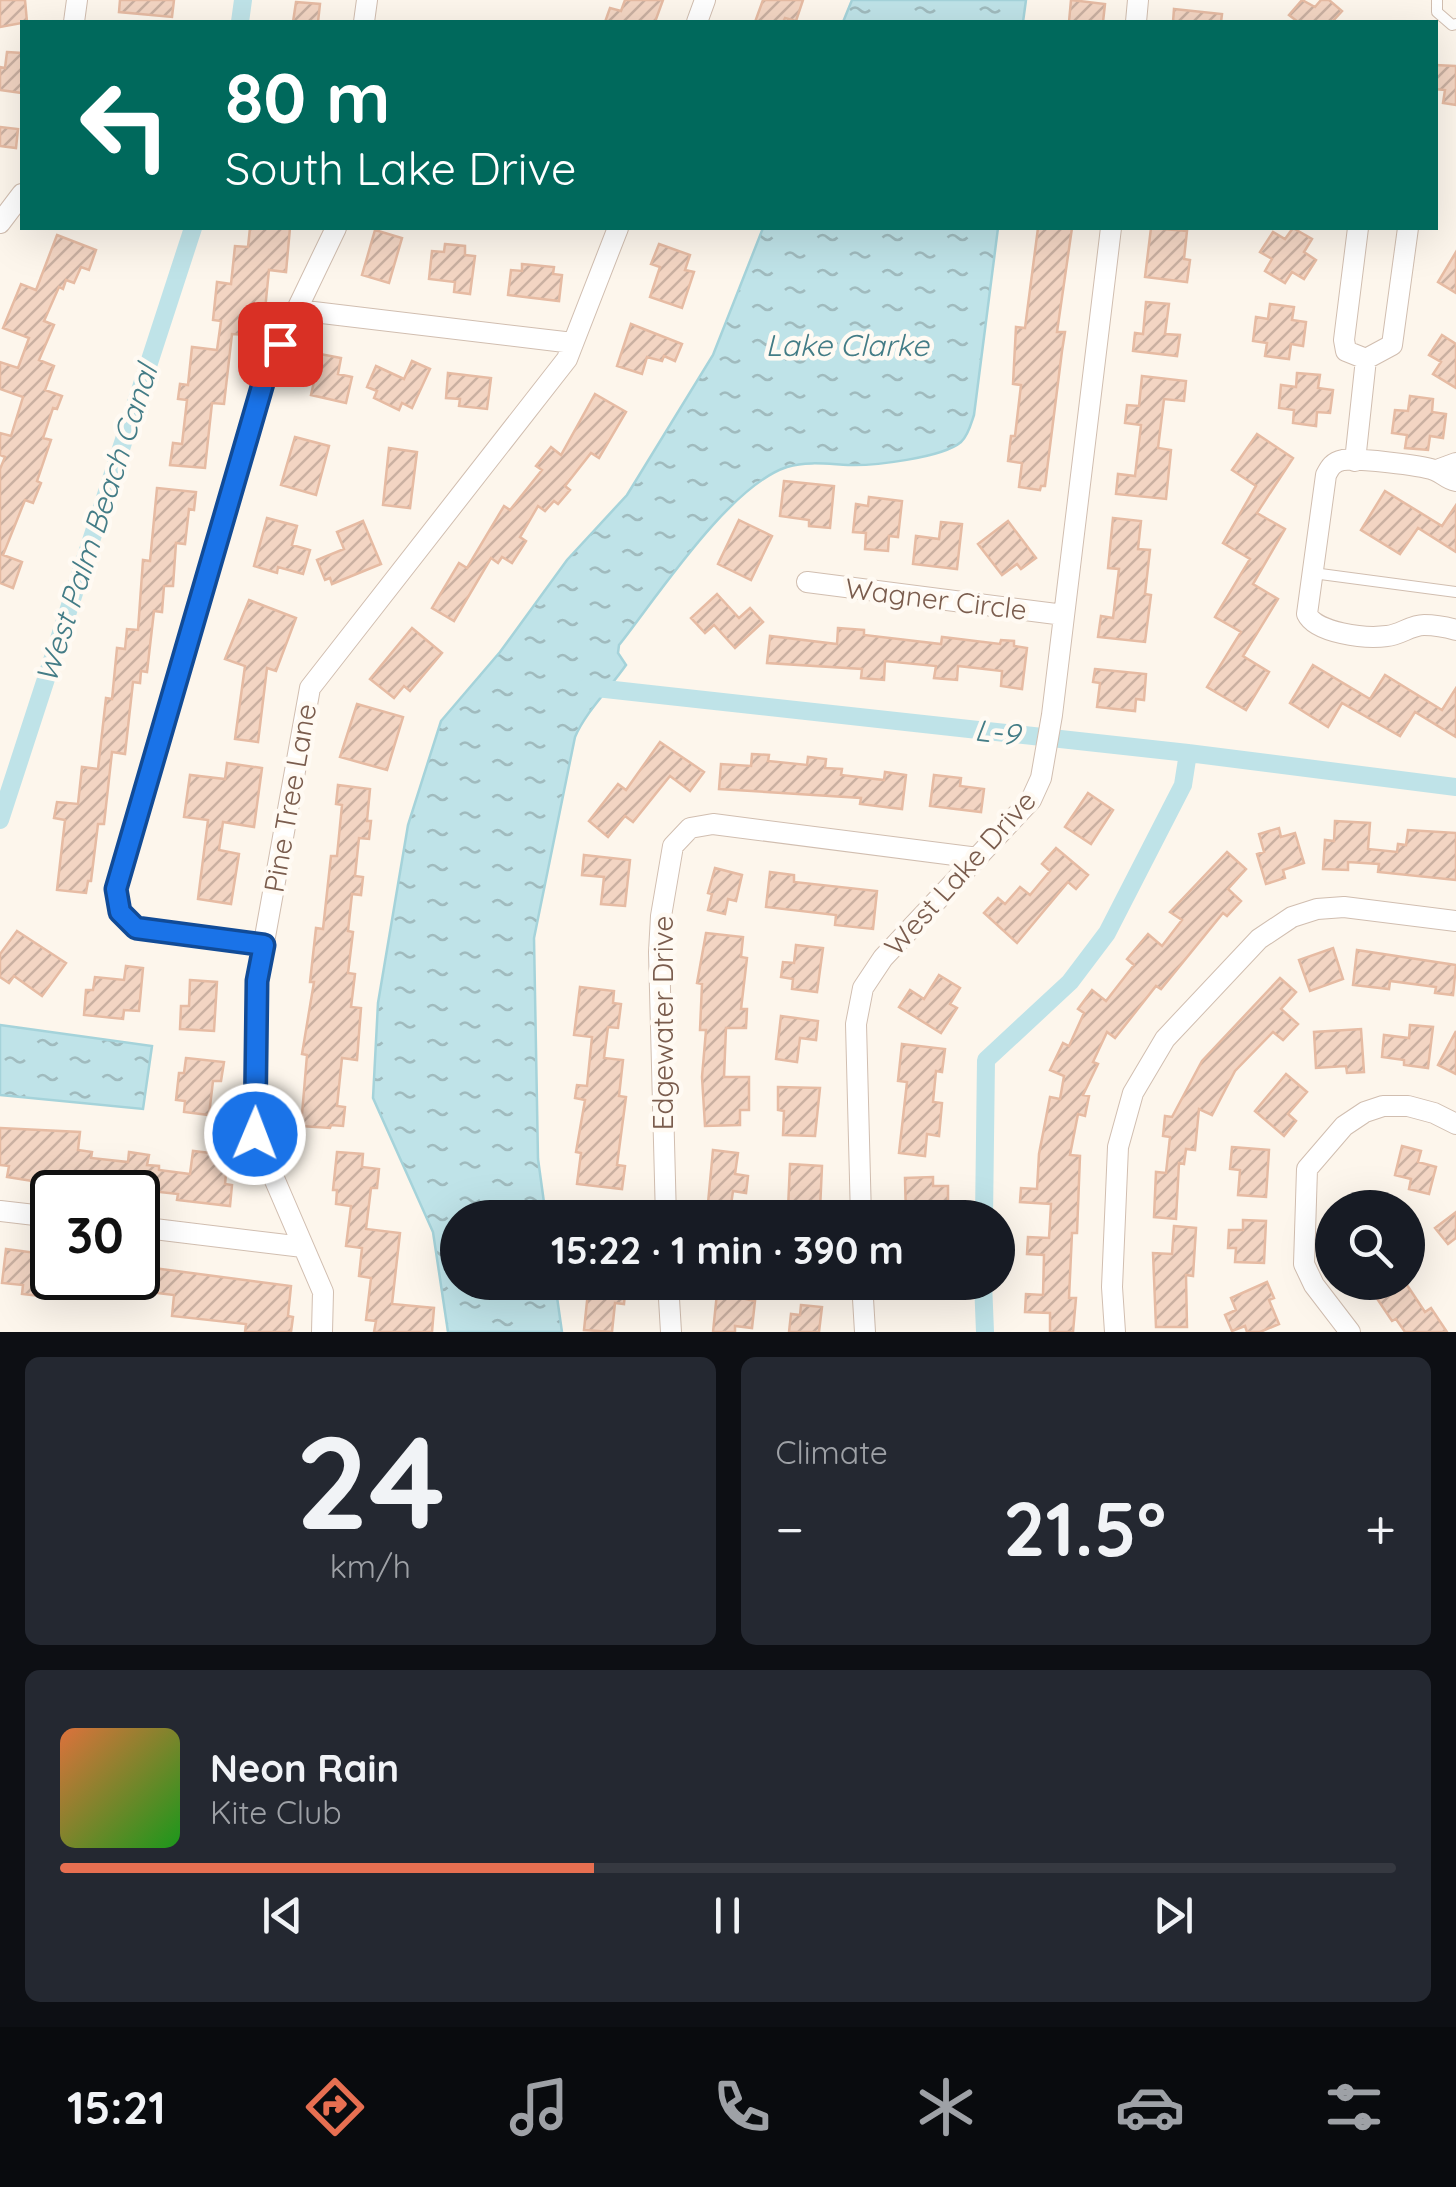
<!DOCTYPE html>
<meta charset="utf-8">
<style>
:root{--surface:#171b24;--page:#242831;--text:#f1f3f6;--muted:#9ea1a6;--line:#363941;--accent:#e76f51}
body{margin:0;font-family:Quicksand,sans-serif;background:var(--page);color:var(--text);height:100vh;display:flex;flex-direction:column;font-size:38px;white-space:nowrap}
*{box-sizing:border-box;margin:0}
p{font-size:32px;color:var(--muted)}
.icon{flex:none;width:55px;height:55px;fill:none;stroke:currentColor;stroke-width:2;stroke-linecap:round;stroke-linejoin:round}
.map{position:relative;height:1332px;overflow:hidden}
.drawer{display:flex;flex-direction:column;gap:25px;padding:25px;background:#0d0f14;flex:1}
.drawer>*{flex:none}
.guide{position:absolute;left:20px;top:20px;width:1418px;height:210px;border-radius:0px;box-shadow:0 10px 40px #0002;background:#00695c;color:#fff;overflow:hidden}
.buttons{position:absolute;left:1315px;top:1190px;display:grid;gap:20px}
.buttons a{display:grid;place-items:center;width:110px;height:110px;border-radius:50%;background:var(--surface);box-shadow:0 10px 40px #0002;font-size:50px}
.speed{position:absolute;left:30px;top:1170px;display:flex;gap:20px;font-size:50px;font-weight:700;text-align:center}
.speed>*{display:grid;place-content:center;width:130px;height:130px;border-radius:50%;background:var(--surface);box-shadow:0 10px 40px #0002;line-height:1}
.speed .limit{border:5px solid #111;border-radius:15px;background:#fff;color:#111}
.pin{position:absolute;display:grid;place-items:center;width:85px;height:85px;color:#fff;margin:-42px;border-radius:20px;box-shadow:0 5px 15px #0006}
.me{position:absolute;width:110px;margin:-55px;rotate:1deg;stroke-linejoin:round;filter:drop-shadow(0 0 8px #0008)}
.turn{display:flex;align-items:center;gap:35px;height:210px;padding:0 40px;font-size:45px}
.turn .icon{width:130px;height:130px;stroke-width:2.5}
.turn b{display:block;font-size:70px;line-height:85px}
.big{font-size:75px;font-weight:700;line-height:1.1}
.drawer .card{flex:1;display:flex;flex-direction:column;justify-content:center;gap:15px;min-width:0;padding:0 35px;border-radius:15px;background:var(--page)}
.drawer .dial{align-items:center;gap:0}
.dial b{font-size:130px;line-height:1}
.song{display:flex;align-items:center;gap:30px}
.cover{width:120px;height:120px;border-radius:15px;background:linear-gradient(135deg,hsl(20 70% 55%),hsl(120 70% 35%))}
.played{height:10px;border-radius:5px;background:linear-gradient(90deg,var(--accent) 40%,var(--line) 40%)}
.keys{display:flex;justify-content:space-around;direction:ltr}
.heat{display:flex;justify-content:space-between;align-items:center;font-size:55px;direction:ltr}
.drawer .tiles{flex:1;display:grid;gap:25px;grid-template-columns:1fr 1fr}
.card:last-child{grid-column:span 2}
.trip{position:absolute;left:440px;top:1200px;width:575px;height:100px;border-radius:50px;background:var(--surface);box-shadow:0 10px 40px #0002;font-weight:700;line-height:100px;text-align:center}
.tabs{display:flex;height:160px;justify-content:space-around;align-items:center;background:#090b0e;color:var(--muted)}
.tabs .icon{width:70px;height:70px}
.tabs .active{color:var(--accent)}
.tabs b{font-size:45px;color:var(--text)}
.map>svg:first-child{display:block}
.water{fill:url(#water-ripples);stroke:#a5d3da;stroke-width:2.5}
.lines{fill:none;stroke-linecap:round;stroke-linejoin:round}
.canal{stroke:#bfe3e8;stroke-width:18}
.building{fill:url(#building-hatch);stroke:#e6bba3;stroke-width:2.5}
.service-casing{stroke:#d1beb0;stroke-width:12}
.minor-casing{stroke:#d1beb0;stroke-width:22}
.service{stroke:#fff;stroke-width:10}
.minor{stroke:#fff;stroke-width:20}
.route-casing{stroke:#114b97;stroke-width:25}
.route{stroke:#1a73e8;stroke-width:18}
.labels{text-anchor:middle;stroke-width:9;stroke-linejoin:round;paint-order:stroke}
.street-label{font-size:28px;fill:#7a5c4d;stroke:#fffaf3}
.water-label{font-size:30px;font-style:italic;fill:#437c86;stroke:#fffaf3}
</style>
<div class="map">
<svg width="1456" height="1332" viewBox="0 0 1456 1332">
<defs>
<pattern id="water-ripples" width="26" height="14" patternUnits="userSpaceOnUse" patternTransform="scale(2.5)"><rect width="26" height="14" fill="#bfe3e8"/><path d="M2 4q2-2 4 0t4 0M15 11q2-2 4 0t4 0" fill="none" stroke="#a0bbbe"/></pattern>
<pattern id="building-hatch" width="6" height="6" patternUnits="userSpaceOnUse" patternTransform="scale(2.5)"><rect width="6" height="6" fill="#f3d5c3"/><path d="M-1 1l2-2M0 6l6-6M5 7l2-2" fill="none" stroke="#cab0a1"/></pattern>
</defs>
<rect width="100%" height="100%" fill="#fdf6ec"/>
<path class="water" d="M852,0H1026L1023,22H843Z
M763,228H998L974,415C971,424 968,436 961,442C942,458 873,466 848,465C827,464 808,461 787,467C729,486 657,597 619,645L618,653L626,665C610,688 585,713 575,737L534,938L538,1159L546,1217L458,1218V1282L555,1283L562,1332H448L433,1232L373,1098L378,1003L408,825L441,721L500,652L567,560L627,495L713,355Z
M0,1025L152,1046L143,1109L0,1095Z"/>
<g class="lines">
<path class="canal" d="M240,22L243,0
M587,687L1188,753L1456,787
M0,820L193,228
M984,1218L986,1060L1070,982L1107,933L1183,785L1188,753
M983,1282L985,1332"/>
</g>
<path class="building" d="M0,0H25L27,22L0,27Z
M120,0H174L172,17L119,12Z
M625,0H663L655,22H605L610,8L621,11Z
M763,0H803L796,21L785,18L783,22H755Z
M1071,0L1105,4L1103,22H1069Z
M1302,0L1315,7L1321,0H1329L1342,11L1332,22H1298L1289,15Z
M296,2L320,4L318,22H293Z
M1174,9L1222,14L1221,22H1173Z
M7,52L22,53V93L0,90V67L5,68Z
M1435,65L1456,66V105L1443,103L1445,90L1435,89Z
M0,127L18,129L16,148L0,146Z
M250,228H290L286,272L269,270L265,310L249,308L246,335L232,334L224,404L212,403L205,468L170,465L173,443L182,444L187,400L178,399L180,384L188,385L192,347L217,350L221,321L213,320L217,282L231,284L235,246L248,247Z
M1038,228H1072L1057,332H1065L1062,351L1045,486H1041L1040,490L1019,487L1022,463L1008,461L1011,436H1015L1021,385L1013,384L1016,327L1025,328Z
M1151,228L1187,231L1184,259L1190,260L1187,282L1145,277Z
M1293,228L1312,239L1304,252L1316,260L1304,279L1292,272L1285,283L1265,271L1272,259L1260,252L1273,232L1285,239Z
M375,230L402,238L389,283L362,275Z
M57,235L96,250L89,270L81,267L74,283L66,280L63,289L59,287L44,321L54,325L39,360L54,366L45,390L62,396L57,409L53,408L43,438L51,440L37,481L41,483L33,503L25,500L3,555L22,562L13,588L0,583V469L5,457L0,455V433L11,436L23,397L0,389V362L18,368L29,338L3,328L21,284L36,290Z
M445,244L465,246V255L475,256L470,294L454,292L455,282L429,279L432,251L444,252Z
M659,244L690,255L685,270L694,272L682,308L650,297L660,267L651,264Z
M1456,252V293L1438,282Z
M522,264L554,267L553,274L562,275L559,301L508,295L511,270L522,271Z
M1146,302L1169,304L1165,334L1180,335L1177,356L1133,351L1135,333L1143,334Z
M1270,304L1294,307L1292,320L1306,322L1303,346L1291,344L1289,359L1265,356L1267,343L1253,341L1256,317L1268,319Z
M631,324L682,344L675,361L664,356L662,361L647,357L642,374L617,366Z
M1442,335L1456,344V388L1433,374L1441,362L1429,355Z
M320,354L341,358L338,374L352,377L346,403L311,395Z
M412,361L430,369L412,408L402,403L399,410L374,398L377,391L367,387L376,366L404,379Z
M448,373L491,378L487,409L459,406L460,399L446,398Z
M1297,373L1320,375L1318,388L1333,390L1330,413L1317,412L1316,426L1293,423L1294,410L1279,408L1281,385L1296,387Z
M1142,376L1186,381L1184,401L1164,399L1158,448L1171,450L1166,499L1116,494L1118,474L1135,476L1141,425L1125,423L1127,405L1139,406Z
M595,394L626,412L599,458L591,453L565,486L570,490L558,504L554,501L545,511L538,506L520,537L526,541L512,563L502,557L498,563L491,558L454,621L432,608L459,563L467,568L504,506L510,510L542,470L536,466L551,447L561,455Z
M1410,396L1433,399L1432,412L1446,414L1443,438L1430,436L1428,450L1405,448L1407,435L1392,433L1395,410L1408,411Z
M1257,434L1293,458L1257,513L1285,529L1253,584L1278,599L1243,656L1269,672L1246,710L1207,687L1241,632L1215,617L1250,559L1223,543L1256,486L1232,470Z
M295,437L329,446L316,495L281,485Z
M389,448L417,452L410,508L383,505Z
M784,481L834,486L830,528L809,526V520L780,516Z
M157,488L196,492L194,510L189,509L185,544L176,543L173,586H164L162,612L154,611L147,672L141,671L140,683L133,682L125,754L112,752L104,824H98L91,881H88L86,893L57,890L65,820L54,818L57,802L78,804L82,767L98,769L106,698L112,699L117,648L125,649L127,629L138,630L143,560L150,561Z
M1385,491L1442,526L1456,505V552L1418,528L1400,554L1361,530Z
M869,497L902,501L898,537L889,536L888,551L865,549L866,533L853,532L856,504L868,506Z
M267,518L297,526L292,545L310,550L303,574L278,567L277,573L254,566Z
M1113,518L1141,521L1138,549L1150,550L1145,594L1151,595L1145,642L1098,637L1101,616L1113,618L1119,569L1108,568Z
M739,520L772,536L751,580L718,564Z
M363,521L381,564L332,584L330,578L325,580L317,560L344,549L337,532Z
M1008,521L1036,558L1021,569L1017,564L1002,575L978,544Z
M941,522L962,524L957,569L913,564L916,536L939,539Z
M717,594L739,618L750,608L763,622L735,648L714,625L705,633L691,618Z
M249,600L296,618L276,671L267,668L258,742L235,739L245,666L225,659Z
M412,628L442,653L410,691L404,686L394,698L370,679Z
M838,628L864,630V635L941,644L942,637L1000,644L1001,640L1014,641V646L1027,648L1022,689L1001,686L1002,671L958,666L957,680L934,678L936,666L885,661L884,680L861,678L862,669L767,663L770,636L837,644Z
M1313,665L1370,699L1385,675L1442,710L1456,688V737L1415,712L1400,736L1342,703L1328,727L1290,703Z
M1095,669L1146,674L1144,700L1136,699L1135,711L1097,707L1100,683L1093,682Z
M357,704L403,717L387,770L340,757Z
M660,742L704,772L690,791L670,776L633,822L625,816L608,837L589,821L618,784L626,790Z
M752,754L769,755L768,761L807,765L808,757L826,759L825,768L842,769L841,775L884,780L885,772L906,775L902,809L860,804L861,798L719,789L721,764L751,766Z
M227,763L262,768L254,827L223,822L219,850L239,854L231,904L198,899L208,820L184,817L190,775L225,779Z
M934,775L961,778L960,786L984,789L981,812L930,806Z
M338,785L370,789L367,821H371L369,839L359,838L355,876L363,877L361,895L352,894L348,931L353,932L348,973L355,974L351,1007L361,1008L357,1060L342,1058L337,1106L345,1107L343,1126L331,1125L330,1128L301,1126L307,1055L302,1054L314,982H310L316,928L323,929L331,856H337L342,805L336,804Z
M1088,793L1113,810L1091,844L1065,827Z
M1335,821L1370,823L1368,849L1397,852L1398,844L1406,845L1408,830L1456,833V880L1378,872L1379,864L1348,862V870L1323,869L1325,840L1334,841Z
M1279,828L1281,837L1295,833L1304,863L1283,870L1285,878L1266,884L1257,854L1264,852L1259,834Z
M1056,848L1088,875L1076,889L1068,882L1017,943L984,913L998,898L1005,904L1020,887L1030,895L1050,871L1042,864Z
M1227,852L1246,869L1228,889L1241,901L1227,916L1223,913L1161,989L1156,986L1115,1038L1107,1032L1093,1062L1098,1064L1083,1095L1089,1096L1085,1116L1078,1114L1070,1155L1080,1156L1077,1233H1072L1069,1298H1076L1073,1332H1050V1313L1025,1312L1026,1294L1043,1295L1044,1255L1027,1254L1028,1237L1049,1238L1051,1204L1020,1202L1021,1188L1037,1189L1039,1154L1050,1097L1060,1099L1064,1076L1050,1070L1063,1043L1069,1046L1084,1013L1078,1009L1092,990L1106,1001L1134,965L1127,959L1148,934L1162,946L1182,920L1170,912Z
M584,855L630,860L625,906L601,904L604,877L582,875Z
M715,868L742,875L736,901L728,899L725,914L708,910L712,894L708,893Z
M770,872L794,875V882L877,891L873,929L835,925L836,915L766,907Z
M17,931L66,963L42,996L14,976L9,983L0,977V954Z
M706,933L743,937L741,957L747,958L741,1009H747L746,1028H726L724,1077H749V1110H740V1125L705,1126L702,1077L706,1030H700L702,984L697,983Z
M796,945L823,948L817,992L792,989L793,979L781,977L783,962L794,963Z
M1333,948L1343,979L1310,991L1299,960Z
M1357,950L1456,965L1453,995L1435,993L1436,987L1390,981L1389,989L1353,985Z
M126,966L143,968L139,1011L124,1010L123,1019L84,1015L86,990H93L95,977L124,980Z
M939,975L960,988L950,1004L957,1008L941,1033L899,1007L910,990L924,999Z
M1280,978L1296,992L1281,1009L1298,1024L1283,1040L1273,1032L1235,1071L1212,1115L1199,1109L1195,1150L1186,1149L1184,1164L1179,1163L1176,1219L1154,1217L1156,1172L1166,1173L1170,1137L1163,1136L1165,1116L1172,1117L1202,1061Z
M190,980L217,982L214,1031L180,1029L181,1006H189Z
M580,987L614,991L613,1003L621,1004L618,1028L608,1027L604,1058L623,1060L619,1096L626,1097L617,1165L625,1166L622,1189L577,1184L581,1153L576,1152L585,1100L575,1098L577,1085L587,1086L592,1037L574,1035Z
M781,1016L818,1021L816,1040L800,1038L797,1062L776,1059Z
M1410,1025L1433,1027L1428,1068L1404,1065V1060L1382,1057L1384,1035L1409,1038Z
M1361,1029L1364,1072L1347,1073L1346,1066L1316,1068L1314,1032Z
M1456,1031V1074L1438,1065Z
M902,1044L945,1049L942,1072L936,1071L933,1102L942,1103L939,1136L927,1134L925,1156L899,1153L907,1082L898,1081Z
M186,1058L224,1062L221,1081H213L209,1115L184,1112L185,1101L176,1100L179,1073H184Z
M1286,1074L1307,1092L1288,1114L1296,1121L1284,1136L1255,1111Z
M778,1087L820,1088L815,1136L783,1135L784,1111L778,1110Z
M0,1128L80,1132L78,1150L92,1152L91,1158L128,1162L129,1152L149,1155L147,1165L159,1166V1170L190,1174L193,1151L228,1155L225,1184L232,1185L230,1206L177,1200L178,1194L88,1184L59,1182L58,1185L7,1177L9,1166L0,1165Z
M1402,1146L1421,1151L1418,1162L1436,1167L1429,1194L1409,1189L1411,1179L1395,1175Z
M1232,1147L1269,1150L1266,1197L1238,1195L1240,1170L1230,1169Z
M713,1150L738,1153L735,1174L748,1176L746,1193L733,1191L731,1205L708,1203Z
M337,1152L363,1154L362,1167L379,1169L377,1188H371L366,1229L400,1233L392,1304L434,1308L432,1332H374L376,1321L366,1320L371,1278L359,1276L362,1248L346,1246L351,1206L336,1204L337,1190H333Z
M790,1164L822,1166L820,1210L788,1209Z
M933,1177V1186H948V1207L941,1208V1218H906L905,1178Z
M1456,1212V1238L1448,1244L1435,1228Z
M1243,1220L1266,1221L1264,1263L1235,1262L1236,1248H1228L1229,1230H1243Z
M1174,1226L1196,1228L1193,1276L1186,1275L1187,1327H1156L1153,1253L1172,1254Z
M6,1249L52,1255L49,1297L22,1294L23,1285L2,1283Z
M138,1266L291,1286L288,1316L293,1317L291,1332H245L246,1324L172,1316L174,1295L141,1291V1298L123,1296V1289L99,1286V1278H138Z
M589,1282H626L624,1304L615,1303L612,1332L584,1330Z
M1267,1282L1274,1298L1269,1300L1279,1324L1260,1332H1247L1245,1326L1232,1331L1225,1315L1236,1310L1231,1298Z
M1385,1282H1405L1425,1312L1431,1308L1447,1332H1405L1396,1319L1392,1321L1372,1291Z
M717,1293L755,1301L752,1328L735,1326V1332H713Z
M801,1305L822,1307L819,1332H789L791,1314L800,1315Z"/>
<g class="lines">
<g class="service-casing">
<path id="service" d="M1437,0V12L1452,25L1456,24
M1313,573L1456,592"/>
</g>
<g class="minor-casing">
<path id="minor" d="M74,22L77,0
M364,22L367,0
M697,22L705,0
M1136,22L1138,0
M0,223L22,194
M1358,228L1344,340L1346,351L1366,359L1392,345L1408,228
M297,310L573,343
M1355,461L1366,359
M1437,470L1456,463
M1456,481C1446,479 1443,473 1434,470C1420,465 1357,458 1343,460C1333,462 1330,467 1326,475L1307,614C1316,633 1365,639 1387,636C1400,635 1411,625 1424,625C1435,625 1446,627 1456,630
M807,582L1064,615
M264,945L136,928L120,912L116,889L263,380L336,228
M0,1211L52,1217
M666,1218L659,952L661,916L673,846L690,828L713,824L978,858
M861,1218L856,1024L863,988L883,958L1031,800L1041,778L1052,715L1111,228
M138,1227L303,1247
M668,1282L671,1332
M862,1282L865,1332
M322,1332L323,1292L255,1134L257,981L310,688L567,359L618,228
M1115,1332L1112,1287L1118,1147L1133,1093L1165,1039L1259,939L1292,917L1317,909L1344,907L1456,921
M1350,1332L1314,1285L1304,1264L1307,1169L1344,1126L1365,1112L1383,1106H1408L1434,1113L1456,1124"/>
</g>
<use href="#service" class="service"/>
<use href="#minor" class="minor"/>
</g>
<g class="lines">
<g class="route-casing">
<path id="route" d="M255,1134L257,981L264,945L136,928L120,912L116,889L264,380L280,344"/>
</g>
<use href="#route" class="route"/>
</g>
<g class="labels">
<g class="street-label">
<text transform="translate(936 599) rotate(7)" y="10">Wagner Circle</text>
<text transform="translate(290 798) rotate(-80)" y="10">Pine Tree Lane</text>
<text transform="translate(960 873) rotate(-48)" y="10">West Lake Drive</text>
<text transform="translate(663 1023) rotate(-90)" y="10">Edgewater Drive</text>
</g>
<g class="water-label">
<text x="847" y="356">Lake Clarke</text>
<text transform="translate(97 524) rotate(-72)" y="10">West Palm Beach Canal</text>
<text transform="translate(997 733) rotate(7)" y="10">L-9</text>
</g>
</g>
</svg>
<div class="buttons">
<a><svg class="icon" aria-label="search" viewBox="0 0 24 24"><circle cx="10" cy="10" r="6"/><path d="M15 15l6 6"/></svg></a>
</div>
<div class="speed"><div class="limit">30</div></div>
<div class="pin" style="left:280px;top:344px;background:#d93025"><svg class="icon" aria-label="arrive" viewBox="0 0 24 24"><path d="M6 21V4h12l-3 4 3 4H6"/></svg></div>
<svg class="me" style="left:255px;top:1134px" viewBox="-20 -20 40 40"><circle r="17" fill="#1a73e8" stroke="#fff" stroke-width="3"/><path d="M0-11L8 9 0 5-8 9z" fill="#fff"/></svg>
<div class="trip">15:22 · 1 min · 390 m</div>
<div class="guide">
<div class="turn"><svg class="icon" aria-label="left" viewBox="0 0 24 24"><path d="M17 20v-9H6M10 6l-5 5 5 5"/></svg><div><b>80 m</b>South Lake Drive</div></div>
</div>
</div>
<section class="drawer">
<div class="tiles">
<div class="card dial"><b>24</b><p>km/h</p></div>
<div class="card"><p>Climate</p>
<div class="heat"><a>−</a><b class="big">21.5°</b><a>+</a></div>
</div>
<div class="card">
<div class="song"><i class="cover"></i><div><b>Neon Rain</b><p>Kite Club</p></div></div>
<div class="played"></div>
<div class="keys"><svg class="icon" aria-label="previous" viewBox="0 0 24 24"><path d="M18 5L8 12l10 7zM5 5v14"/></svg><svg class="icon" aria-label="pause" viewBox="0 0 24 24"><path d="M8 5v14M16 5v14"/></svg><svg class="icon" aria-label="next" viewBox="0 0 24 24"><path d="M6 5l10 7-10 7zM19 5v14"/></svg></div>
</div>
</div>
</section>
<nav class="tabs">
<b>15:21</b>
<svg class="icon active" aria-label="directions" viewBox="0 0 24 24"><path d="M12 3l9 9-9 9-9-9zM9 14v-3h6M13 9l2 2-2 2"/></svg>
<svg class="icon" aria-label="music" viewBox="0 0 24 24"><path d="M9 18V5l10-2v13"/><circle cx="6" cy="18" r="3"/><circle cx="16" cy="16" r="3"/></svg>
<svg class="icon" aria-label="phone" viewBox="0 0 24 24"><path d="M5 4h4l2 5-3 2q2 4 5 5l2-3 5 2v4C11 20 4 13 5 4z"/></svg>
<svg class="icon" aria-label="climate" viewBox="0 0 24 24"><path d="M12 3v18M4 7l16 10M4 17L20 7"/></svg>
<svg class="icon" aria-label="car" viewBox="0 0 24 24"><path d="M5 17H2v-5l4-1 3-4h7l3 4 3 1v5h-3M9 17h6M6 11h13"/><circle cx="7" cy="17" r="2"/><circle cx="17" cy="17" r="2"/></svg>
<svg class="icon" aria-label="filters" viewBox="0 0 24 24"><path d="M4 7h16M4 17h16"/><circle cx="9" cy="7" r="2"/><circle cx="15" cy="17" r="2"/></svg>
</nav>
